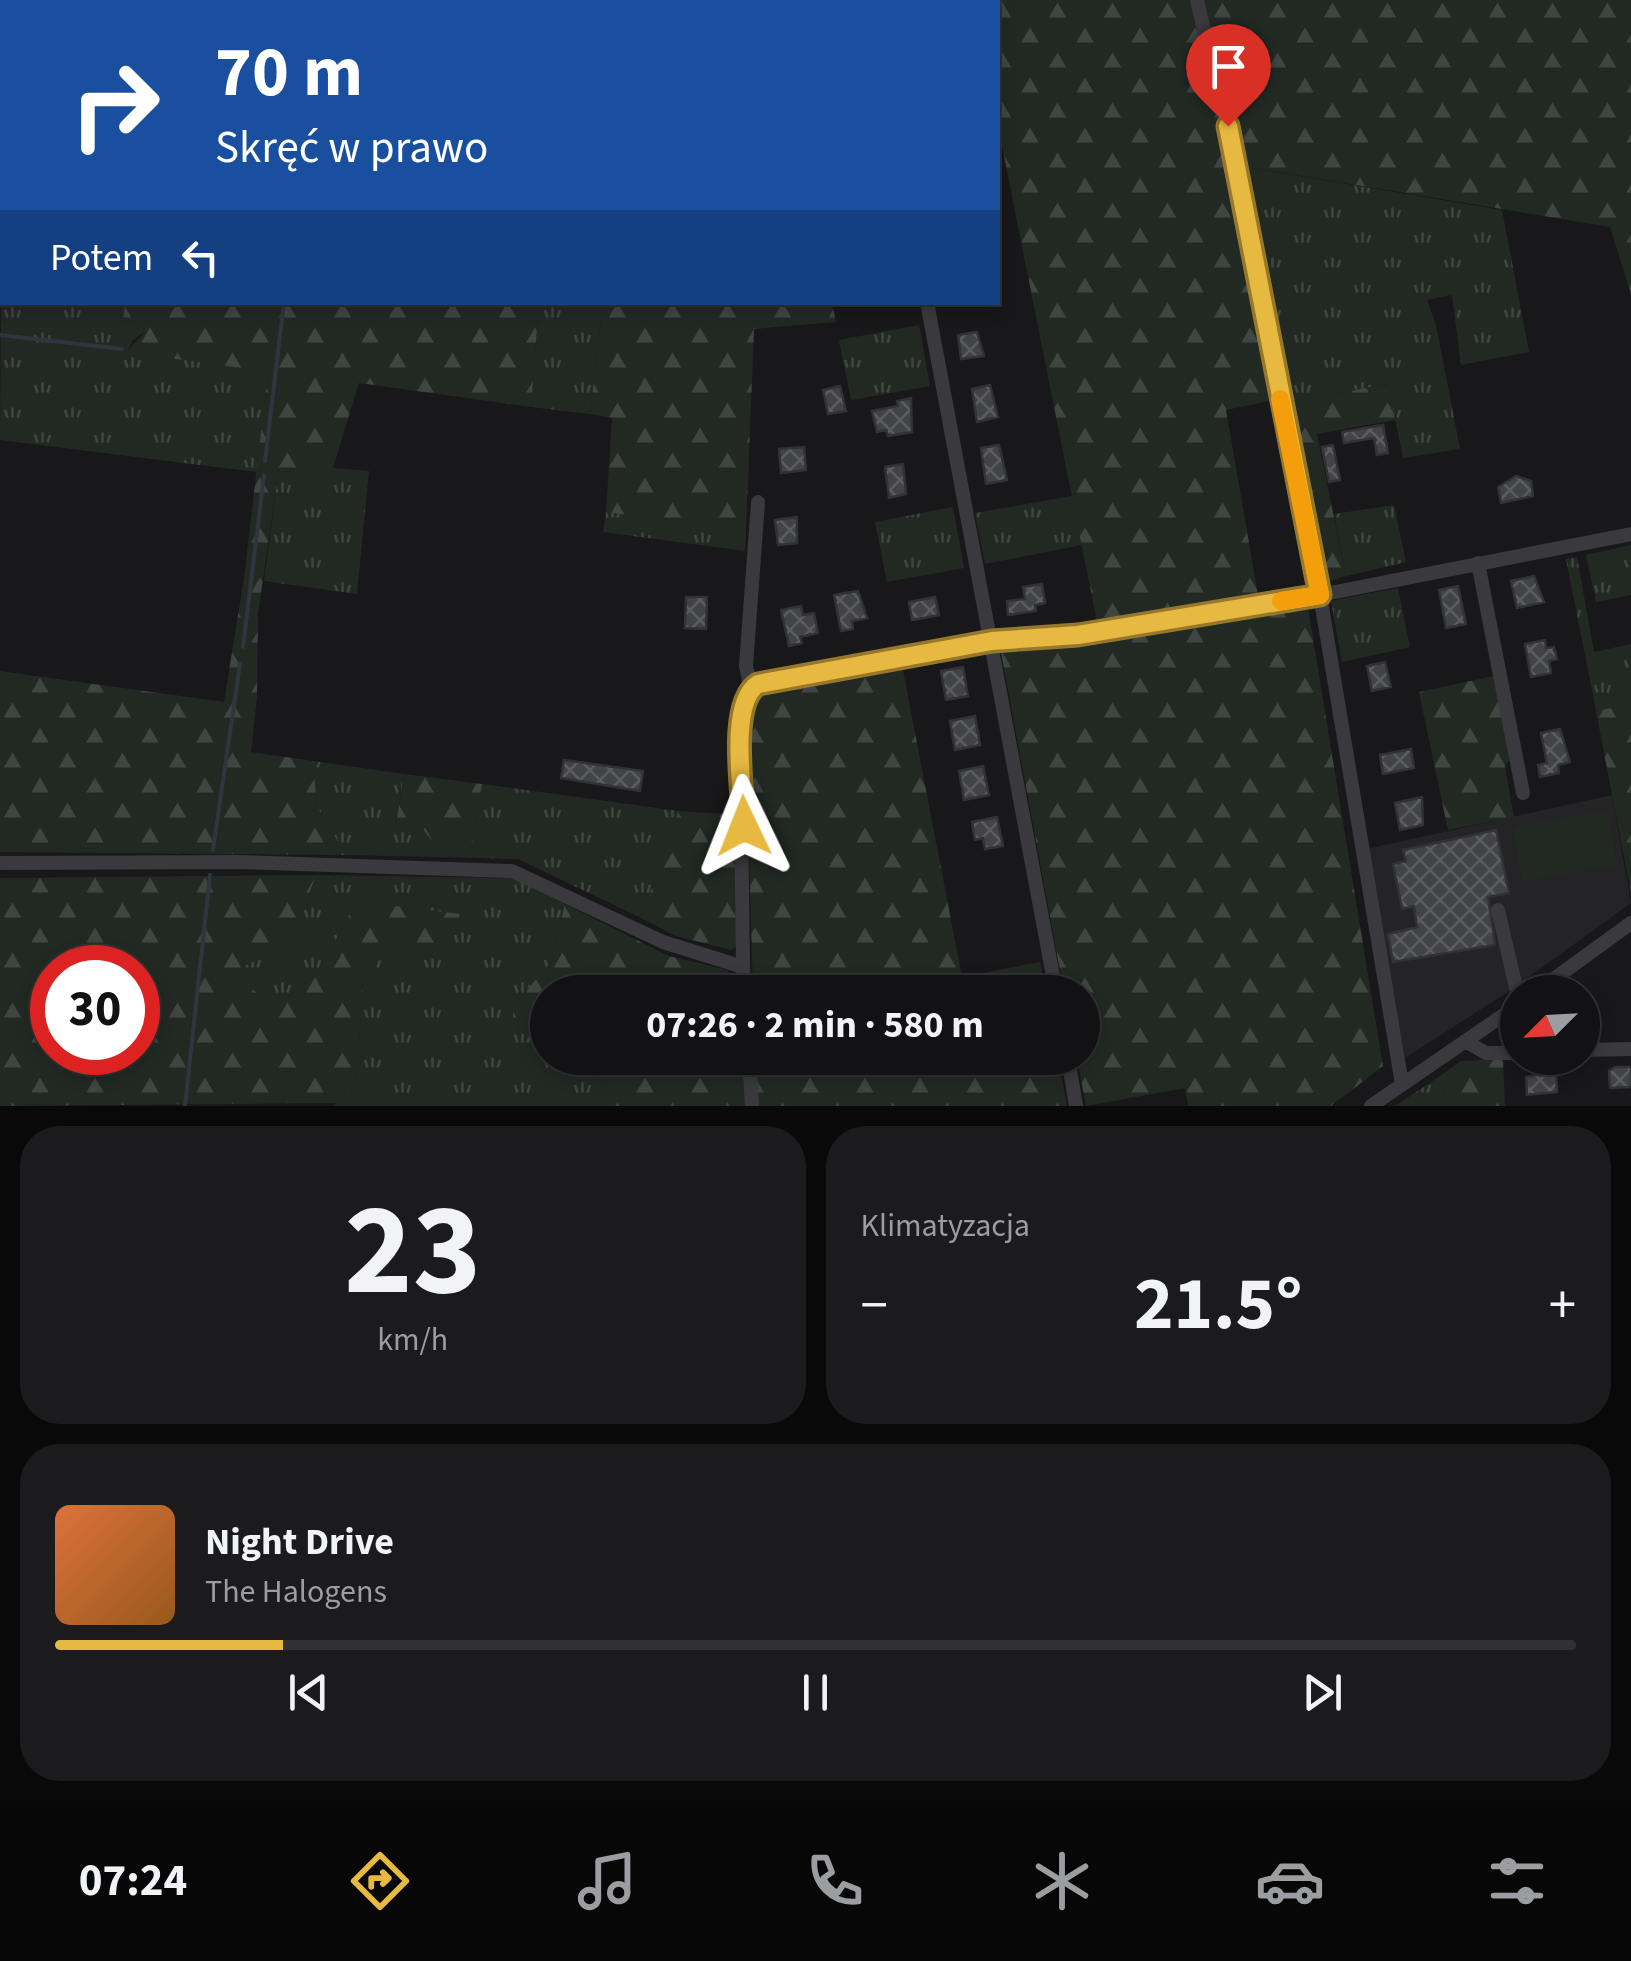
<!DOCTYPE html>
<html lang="pl">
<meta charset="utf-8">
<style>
:root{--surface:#121113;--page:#1b1a1c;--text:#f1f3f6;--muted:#9c9da0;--line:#313133;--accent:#e7b941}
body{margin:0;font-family:"Source Sans 3",sans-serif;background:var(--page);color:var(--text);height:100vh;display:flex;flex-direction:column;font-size:38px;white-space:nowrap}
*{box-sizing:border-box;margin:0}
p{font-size:32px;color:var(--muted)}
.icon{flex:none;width:55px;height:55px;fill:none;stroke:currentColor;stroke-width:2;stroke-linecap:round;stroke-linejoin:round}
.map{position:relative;height:1106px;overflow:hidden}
.sheet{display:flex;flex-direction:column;gap:20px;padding:20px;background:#0a090a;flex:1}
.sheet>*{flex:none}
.banner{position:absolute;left:0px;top:0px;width:1000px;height:305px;box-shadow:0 5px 15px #0003,0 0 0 2px var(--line);background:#1a4fa0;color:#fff;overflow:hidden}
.needle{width:65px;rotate:246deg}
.controls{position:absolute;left:1500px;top:975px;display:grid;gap:20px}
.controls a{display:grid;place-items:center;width:100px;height:100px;border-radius:50%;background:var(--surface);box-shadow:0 5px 15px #0003,0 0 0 2px var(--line);font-size:50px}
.speed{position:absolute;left:30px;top:945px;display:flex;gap:20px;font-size:50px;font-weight:700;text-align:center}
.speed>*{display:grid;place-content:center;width:130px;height:130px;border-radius:50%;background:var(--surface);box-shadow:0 5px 15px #0003,0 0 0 2px var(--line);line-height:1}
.speed .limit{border:15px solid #d22;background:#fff;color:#111}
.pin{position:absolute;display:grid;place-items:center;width:85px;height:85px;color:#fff;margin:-102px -42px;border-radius:50% 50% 50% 0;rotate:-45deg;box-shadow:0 0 10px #0007}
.pin .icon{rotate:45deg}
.me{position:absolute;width:110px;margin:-55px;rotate:358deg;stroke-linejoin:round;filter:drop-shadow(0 0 8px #0008)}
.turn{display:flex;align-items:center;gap:35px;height:210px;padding:0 50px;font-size:45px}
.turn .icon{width:130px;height:130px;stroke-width:2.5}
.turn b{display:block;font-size:70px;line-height:85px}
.then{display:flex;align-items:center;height:95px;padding:0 50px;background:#0003;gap:20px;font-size:38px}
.big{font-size:75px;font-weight:700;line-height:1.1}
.sheet .card{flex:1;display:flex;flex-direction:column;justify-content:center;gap:15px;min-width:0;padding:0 35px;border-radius:40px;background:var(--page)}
.sheet .dial{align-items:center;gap:0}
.dial b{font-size:130px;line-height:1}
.song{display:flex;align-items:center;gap:30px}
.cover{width:120px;height:120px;border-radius:15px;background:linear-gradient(135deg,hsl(20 70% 55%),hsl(30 70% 35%))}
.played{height:10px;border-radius:5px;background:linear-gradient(90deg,var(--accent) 15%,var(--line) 15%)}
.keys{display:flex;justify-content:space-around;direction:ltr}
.heat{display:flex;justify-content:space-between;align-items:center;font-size:55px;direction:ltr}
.sheet .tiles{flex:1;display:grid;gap:20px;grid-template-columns:1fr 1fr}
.card:last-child{grid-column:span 2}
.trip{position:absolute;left:530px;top:975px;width:570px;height:100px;border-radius:50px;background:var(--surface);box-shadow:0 5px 15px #0003,0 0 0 2px var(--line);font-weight:700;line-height:100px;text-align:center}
.menu{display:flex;height:160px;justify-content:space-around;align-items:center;background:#070708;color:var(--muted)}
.menu .icon{width:70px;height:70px}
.menu .on{color:var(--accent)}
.menu b{font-size:45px;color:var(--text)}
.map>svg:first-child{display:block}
.built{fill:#242326}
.grass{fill:url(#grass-tufts)}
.forest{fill:url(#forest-firs);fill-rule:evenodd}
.pitch{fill:#222923}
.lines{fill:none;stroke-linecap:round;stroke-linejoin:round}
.stream{stroke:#2e353d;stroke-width:4}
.building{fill:url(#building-cross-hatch);stroke:#323235;stroke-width:2.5}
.minor{stroke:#39393e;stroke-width:14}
.route-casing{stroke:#96782a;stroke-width:25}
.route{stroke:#e7b941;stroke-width:18}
.slow{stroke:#f59e0b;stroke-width:18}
</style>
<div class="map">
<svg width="1631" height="1106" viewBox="0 0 1631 1106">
<defs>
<pattern id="grass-tufts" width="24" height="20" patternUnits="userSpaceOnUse" patternTransform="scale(2.5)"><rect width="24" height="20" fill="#222923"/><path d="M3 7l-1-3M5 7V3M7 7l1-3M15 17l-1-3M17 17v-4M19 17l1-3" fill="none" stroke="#3f4641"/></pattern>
<pattern id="forest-firs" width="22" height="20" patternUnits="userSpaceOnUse" patternTransform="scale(2.5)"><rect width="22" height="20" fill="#222923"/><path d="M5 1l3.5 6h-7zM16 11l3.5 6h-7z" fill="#3f4641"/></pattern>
<pattern id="building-cross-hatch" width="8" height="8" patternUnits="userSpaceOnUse" patternTransform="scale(2.5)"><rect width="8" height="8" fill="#424346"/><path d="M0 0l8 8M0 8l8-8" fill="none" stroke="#5b5c5f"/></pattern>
</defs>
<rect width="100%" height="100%" fill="#181719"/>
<path class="built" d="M1612,795L1631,903L1511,990L1405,1058L1366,849Z"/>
<path class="grass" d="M0,0H174L175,2H2V129Z
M341,0H638L339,2Z
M2,152V302L125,303L123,320L143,324L146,331L133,340L127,352L268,371L257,472L0,440Z
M1240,166L1502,210L1529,352L1461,365L1452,295L1427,300L1436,325L1460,449L1403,458L1388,384L1289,402Z
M539,303H603L590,414L531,407Z
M919,325L930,386L851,400L839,340Z
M279,467L330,474L333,468L369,471L357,594L264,581Z
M1072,496L1082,545L985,564L975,513Z
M1394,505L1406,562L1346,576L1334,514Z
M953,507L964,568L887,582L875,522Z
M606,512L746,531L745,551L603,532Z
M1631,545V595L1596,602L1586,555Z
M1577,557L1594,652L1631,644V704L1596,711L1566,559Z
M1398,588L1410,647L1342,662L1331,601Z
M313,761L404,774L396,823L418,824L471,849L482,784L679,811L641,918L518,859L346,855L317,807Z
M316,875L512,878L565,904L550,963L514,1005L552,1066L607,1083L605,1106H334L356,1084L363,986L388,945L428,960L356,901L320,971L274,1008L232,972L292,941Z
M1440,1076L1448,1106H1395Z"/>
<path class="forest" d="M638,0H1631V294L1610,227L1235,165L1273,400L1226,410L1258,595L1098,627L998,126V2Z
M125,303H539L531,407L359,383L331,474L279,468L258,614L257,697L251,752L313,761L317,807L346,855L0,852V671L224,702L244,578L268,372L126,352L146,331L142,324L123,320Z
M603,303H832L836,322L754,329L746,531L606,512L612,418L590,414Z
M1389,384L1395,420L1317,434L1346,576L1324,583L1289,402Z
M1307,602L1383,1066L1331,1106H1188L1185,1088L1086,1106L1077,1058H1082V992H1064L1001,652Z
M902,665L962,977L1040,962L1046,992H753L745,714L762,692Z
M1494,676L1510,760L1505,766L1514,817L1448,830L1419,692Z
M1631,704V894L1596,711Z
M404,774L482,784L471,850L440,849L418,824H396Z
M679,811L740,815L741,943L731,950L676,936L641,918Z
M316,875L292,941L233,972L274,1008L320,971L356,901L460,914L448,954L428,960L388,945L363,986L356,1084L339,1103L0,1106V878ZM52,968H138V1052H52Z
M565,904L669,956L727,970L738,992H548L547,1055L543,1045L512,1028L514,1005L550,963Z
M548,1058H744L746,1106H605L607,1083L552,1066Z
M755,1058H1058L1067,1106H757Z
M1503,1059L1505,1106H1448L1440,1076L1461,1061Z"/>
<path class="pitch" d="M1608,810L1617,865L1522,882L1512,826Z"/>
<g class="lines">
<path class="stream" d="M323,2V0
M0,144L2,143
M0,335L122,349
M265,461L284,302
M243,647L264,475
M213,850L240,664
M185,1106L210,875"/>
</g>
<path class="building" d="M977,332L984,356L961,359L958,335Z
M990,385L998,417L977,422L972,389Z
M840,386L846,411L828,414L823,390Z
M911,398L912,432L888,436L886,430L877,432L872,411L898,406L897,401Z
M1383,425L1388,453L1377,455L1374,438L1344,443L1342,432Z
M999,445L1007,480L986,484L981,448Z
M1333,445L1340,480L1329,482L1322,447Z
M804,447L806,470L781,473L779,449Z
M903,464L906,494L889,498L885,467Z
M1516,476L1531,481L1533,496L1501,503L1498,487Z
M797,517V543L778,545L775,520Z
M1534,576L1544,602L1517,608L1511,581Z
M1042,584L1045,603L1035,605L1036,611L1008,615L1007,601L1025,599L1023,587Z
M1458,586L1466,624L1446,628L1439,590Z
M858,591L867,618L852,621L853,629L841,631L834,595Z
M686,597H707L706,629L685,628Z
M935,597L939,615L912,620L909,602Z
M801,606L803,615L814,613L818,633L800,637L802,643L789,646L781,610Z
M1545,640L1546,648L1554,647L1557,659L1549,661L1551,673L1531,677L1525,644Z
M1385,662L1391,687L1372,691L1367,666Z
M963,667L968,696L946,700L941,671Z
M975,716L980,745L955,750L950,721Z
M1560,729L1570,762L1558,765L1559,773L1540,777L1538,765L1547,763L1541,733Z
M1411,749L1414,768L1383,774L1380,755Z
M564,760L643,771L640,791L561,778Z
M983,766L989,795L964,800L959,771Z
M1422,797L1423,825L1400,830L1395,803Z
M997,817L1003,846L985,849L983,838L975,840L972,822Z
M1496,830L1509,893L1488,897L1495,945L1393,962L1388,934L1417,927L1414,906L1402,909L1393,864L1406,861L1403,850Z
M1615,1067H1631V1087L1610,1088L1609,1071Z
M1556,1071L1557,1092L1527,1095L1526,1077Z"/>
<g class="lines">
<path class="minor" d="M1197,0L1241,189L1320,595L1402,1084
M927,302L1056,992
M1478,563L1523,793
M751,688L746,666L758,502
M0,863L238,862L512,871L663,942L743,967L745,992
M1498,910L1518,996
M743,967L740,722L744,699L758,684L992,641L1078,635L1320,595L1631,534
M1536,992L1631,923
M1465,1041L1486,1053H1518
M1582,1050L1631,1049
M749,1058L752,1106
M1068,1058L1076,1106
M1371,1106L1518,1005"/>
</g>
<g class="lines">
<g class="route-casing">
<path id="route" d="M744,826C743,792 728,703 758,684L992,641L1078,635L1320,595L1228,126"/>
</g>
<use href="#route" class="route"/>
<path class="slow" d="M1280,399L1320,595L1281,601"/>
</g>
</svg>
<div class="controls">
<a><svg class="needle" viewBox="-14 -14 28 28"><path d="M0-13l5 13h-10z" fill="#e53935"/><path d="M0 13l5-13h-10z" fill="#9c9da0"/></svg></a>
</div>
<div class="speed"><div class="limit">30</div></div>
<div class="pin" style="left:1228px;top:126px;background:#d93025"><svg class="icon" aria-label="arrive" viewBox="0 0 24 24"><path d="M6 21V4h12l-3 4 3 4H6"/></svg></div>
<svg class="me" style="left:744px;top:826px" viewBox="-20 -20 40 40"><path d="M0-17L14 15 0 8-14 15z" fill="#e7b941" stroke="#fff" stroke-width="4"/></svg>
<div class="trip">07:26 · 2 min · 580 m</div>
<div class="banner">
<div class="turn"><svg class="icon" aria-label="right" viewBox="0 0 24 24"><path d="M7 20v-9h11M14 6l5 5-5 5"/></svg><div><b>70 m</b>Skręć w prawo</div></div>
<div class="then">Potem<svg class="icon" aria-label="left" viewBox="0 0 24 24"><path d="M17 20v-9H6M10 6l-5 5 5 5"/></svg></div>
</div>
</div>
<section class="sheet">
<div class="tiles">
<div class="card dial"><b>23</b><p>km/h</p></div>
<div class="card"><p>Klimatyzacja</p>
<div class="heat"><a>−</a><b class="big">21.5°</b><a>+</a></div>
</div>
<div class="card">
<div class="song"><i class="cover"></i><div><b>Night Drive</b><p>The Halogens</p></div></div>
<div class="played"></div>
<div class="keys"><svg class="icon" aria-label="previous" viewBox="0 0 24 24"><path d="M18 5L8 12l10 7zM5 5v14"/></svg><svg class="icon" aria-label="pause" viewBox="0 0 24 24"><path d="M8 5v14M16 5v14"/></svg><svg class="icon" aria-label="next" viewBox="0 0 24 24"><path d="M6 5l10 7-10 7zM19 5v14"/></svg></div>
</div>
</div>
</section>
<nav class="menu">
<b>07:24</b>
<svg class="icon on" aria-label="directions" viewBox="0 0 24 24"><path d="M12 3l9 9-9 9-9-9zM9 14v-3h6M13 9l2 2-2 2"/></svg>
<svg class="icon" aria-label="music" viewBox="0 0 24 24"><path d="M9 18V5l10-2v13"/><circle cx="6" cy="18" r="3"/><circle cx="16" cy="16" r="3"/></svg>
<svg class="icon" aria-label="phone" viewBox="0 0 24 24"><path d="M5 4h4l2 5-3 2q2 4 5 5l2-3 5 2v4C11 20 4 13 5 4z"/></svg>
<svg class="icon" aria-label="climate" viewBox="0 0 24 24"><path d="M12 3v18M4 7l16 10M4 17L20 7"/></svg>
<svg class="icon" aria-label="car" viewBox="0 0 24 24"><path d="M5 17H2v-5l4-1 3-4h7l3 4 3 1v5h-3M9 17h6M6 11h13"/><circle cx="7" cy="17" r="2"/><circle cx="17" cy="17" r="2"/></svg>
<svg class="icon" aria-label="filters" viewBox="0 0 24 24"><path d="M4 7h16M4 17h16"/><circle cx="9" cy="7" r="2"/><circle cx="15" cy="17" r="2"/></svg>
</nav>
